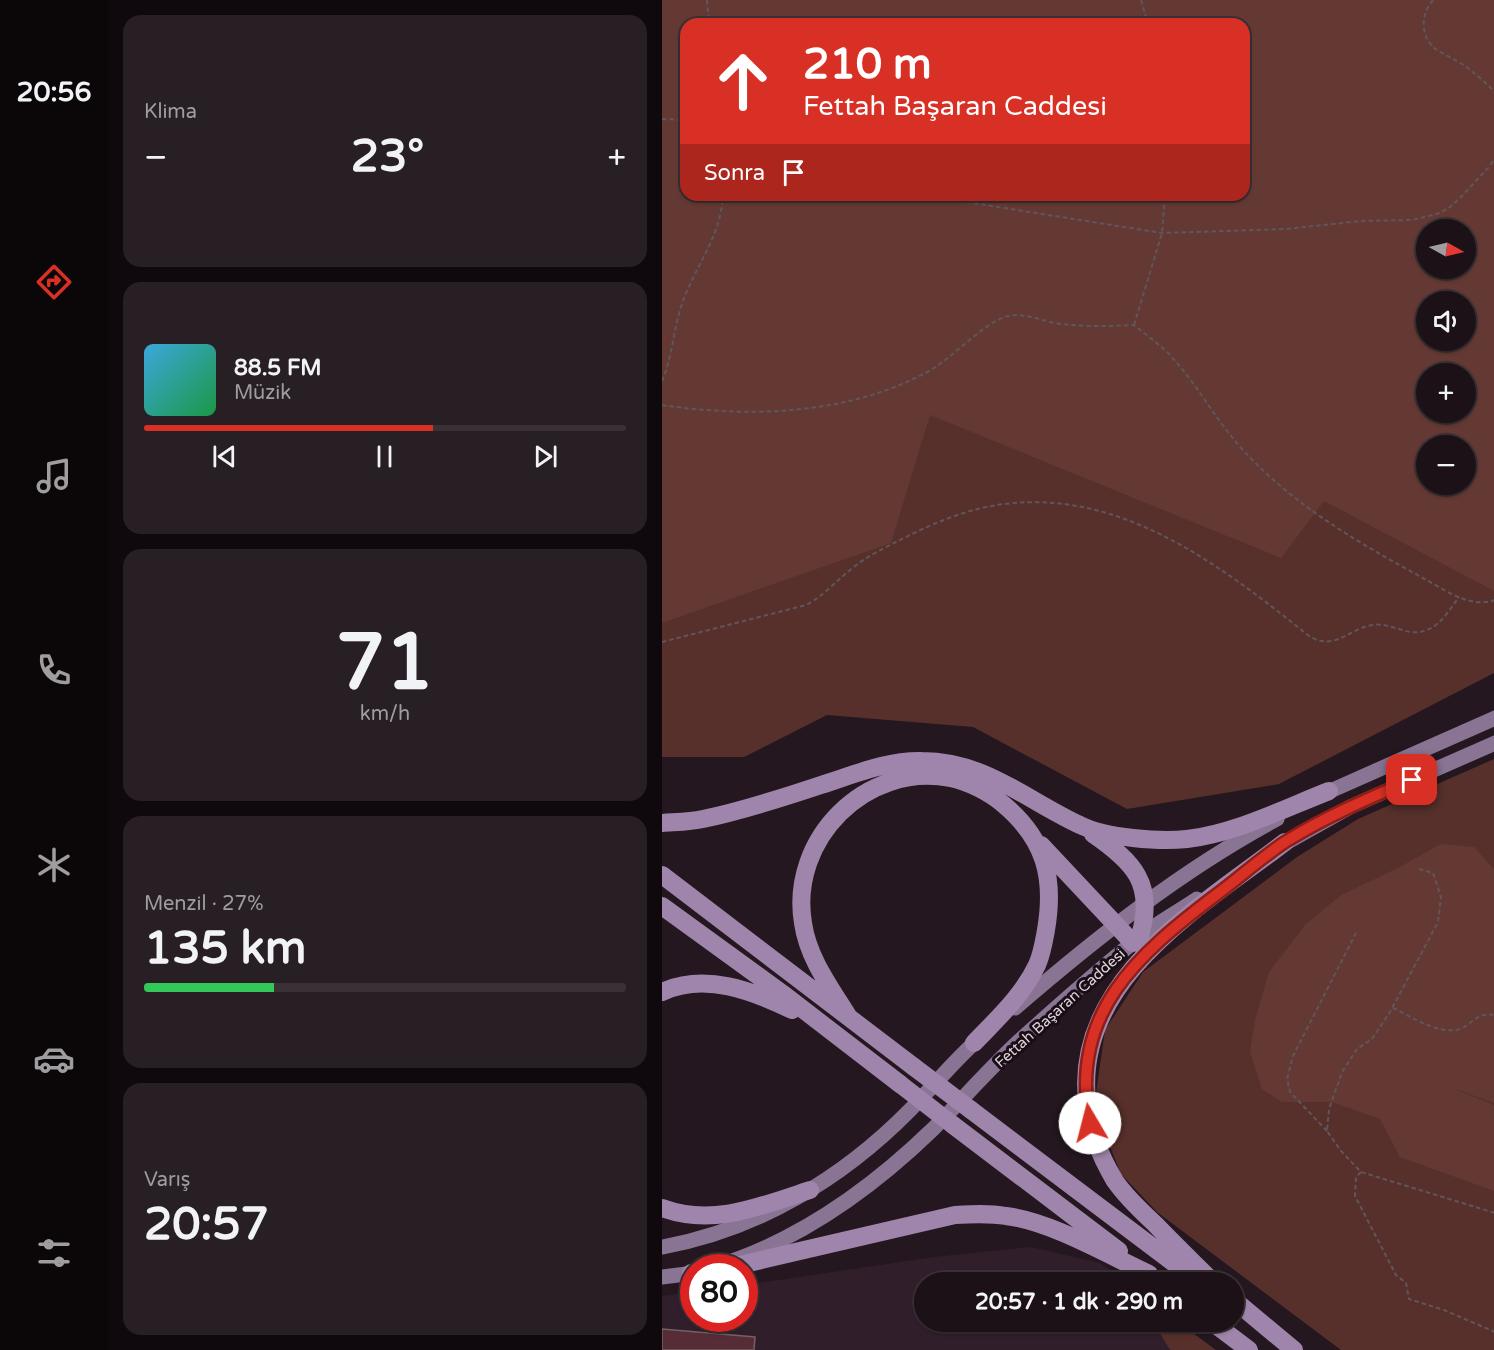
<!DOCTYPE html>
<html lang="tr">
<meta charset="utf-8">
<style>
:root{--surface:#1b1117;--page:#281f24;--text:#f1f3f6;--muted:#a09da1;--line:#393136;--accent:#d93025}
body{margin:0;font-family:"Varela Round",sans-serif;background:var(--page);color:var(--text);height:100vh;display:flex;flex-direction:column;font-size:22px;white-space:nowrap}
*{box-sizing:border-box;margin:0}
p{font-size:20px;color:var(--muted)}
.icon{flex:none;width:33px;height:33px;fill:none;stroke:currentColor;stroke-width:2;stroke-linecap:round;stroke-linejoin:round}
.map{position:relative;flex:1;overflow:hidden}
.panel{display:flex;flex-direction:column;gap:15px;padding:15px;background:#0f090d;width:554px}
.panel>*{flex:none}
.banner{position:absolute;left:18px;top:18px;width:570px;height:183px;border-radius:18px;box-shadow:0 2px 4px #0004,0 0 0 2px var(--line);background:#d93025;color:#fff;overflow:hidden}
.needle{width:39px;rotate:98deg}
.controls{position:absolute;left:754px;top:219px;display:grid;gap:12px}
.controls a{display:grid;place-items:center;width:60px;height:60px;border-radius:50%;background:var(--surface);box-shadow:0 2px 4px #0004,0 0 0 2px var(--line);font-size:30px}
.speed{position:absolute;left:18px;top:1254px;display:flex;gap:12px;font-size:30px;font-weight:700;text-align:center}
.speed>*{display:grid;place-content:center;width:78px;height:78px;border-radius:50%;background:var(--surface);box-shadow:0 2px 4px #0004,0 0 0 2px var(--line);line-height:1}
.speed .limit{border:9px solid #d22;background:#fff;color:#111}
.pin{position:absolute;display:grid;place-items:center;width:51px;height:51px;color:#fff;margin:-26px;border-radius:12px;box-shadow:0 3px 9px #0006}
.me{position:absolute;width:66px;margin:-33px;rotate:352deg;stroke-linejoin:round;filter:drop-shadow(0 0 4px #0008)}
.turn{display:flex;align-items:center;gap:21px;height:126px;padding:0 24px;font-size:27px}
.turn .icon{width:78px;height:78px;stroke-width:2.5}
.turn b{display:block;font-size:42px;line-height:51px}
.then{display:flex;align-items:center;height:57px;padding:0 24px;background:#0003;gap:12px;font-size:22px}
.big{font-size:45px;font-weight:700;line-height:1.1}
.panel .card{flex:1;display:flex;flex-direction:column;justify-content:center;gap:9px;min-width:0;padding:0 21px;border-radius:18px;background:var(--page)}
.panel .dial{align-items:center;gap:0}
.dial b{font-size:78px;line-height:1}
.song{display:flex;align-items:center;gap:18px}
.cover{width:72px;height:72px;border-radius:9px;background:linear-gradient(135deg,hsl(200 70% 55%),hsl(140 70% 35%))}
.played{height:6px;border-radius:3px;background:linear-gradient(90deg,var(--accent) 60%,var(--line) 60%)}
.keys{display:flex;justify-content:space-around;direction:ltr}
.heat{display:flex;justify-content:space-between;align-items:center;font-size:33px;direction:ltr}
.charge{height:9px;border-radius:4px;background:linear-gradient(90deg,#34c759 27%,var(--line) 0)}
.trip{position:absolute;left:252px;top:1272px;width:330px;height:60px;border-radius:30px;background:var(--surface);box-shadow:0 2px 4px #0004,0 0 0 2px var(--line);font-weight:700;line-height:60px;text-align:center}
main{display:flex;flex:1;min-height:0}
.dock{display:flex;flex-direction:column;width:108px;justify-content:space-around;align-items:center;background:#0b0709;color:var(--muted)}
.dock .icon{width:42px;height:42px}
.dock .on{color:var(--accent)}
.dock b{font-size:27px;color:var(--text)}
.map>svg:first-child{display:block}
.built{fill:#311e2b}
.green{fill:#57302b;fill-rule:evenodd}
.forest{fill:#643933;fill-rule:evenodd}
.building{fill:#562c37;stroke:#746064;stroke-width:1.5}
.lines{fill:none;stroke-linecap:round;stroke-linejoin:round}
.path{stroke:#61555c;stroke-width:2;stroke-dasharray:4.5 3;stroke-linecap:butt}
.major{stroke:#897493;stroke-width:15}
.highway{stroke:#9f85ab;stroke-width:18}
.highway-bridge{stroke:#9f85ab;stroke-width:18}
.route-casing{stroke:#8d1f18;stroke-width:15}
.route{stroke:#d93025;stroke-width:10}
.labels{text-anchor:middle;stroke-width:6;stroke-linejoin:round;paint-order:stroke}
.street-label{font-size:15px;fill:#ded4da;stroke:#1a0e16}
</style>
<main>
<nav class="dock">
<b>20:56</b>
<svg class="icon on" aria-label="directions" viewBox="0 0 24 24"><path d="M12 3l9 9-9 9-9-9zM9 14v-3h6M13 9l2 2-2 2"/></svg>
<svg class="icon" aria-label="music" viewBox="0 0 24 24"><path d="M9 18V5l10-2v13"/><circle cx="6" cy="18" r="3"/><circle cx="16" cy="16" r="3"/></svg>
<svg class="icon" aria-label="phone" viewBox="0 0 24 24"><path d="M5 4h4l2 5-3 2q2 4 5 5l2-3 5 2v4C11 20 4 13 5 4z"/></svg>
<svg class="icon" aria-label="climate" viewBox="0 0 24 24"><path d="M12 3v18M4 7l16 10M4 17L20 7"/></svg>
<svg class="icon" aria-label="car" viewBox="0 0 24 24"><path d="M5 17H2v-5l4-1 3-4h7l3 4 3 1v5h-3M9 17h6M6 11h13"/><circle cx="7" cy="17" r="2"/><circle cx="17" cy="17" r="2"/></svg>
<svg class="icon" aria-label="filters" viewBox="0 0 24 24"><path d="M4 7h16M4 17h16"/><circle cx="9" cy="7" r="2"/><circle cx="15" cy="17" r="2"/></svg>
</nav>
<section class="panel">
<div class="card"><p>Klima</p>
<div class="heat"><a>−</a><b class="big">23°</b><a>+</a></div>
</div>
<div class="card">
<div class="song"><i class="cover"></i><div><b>88.5 FM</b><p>Müzik</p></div></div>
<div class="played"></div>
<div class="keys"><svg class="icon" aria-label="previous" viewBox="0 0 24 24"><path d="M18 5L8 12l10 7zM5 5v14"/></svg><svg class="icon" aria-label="pause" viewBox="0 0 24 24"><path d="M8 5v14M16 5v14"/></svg><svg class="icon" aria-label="next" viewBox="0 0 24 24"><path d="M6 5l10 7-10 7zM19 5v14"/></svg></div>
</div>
<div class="card dial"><b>71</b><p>km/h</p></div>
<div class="card"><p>Menzil · 27%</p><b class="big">135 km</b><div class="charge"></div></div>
<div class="card"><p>Varış</p><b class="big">20:57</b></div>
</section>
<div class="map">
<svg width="833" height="1350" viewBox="0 0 833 1350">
<rect width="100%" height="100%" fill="#24171f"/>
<path class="built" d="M369,1247L438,1263L464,1282H262V1322H491L508,1350H0V1296L31,1292L32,1318H82L83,1285L272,1257Z"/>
<path class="green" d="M0,0H832V673L617,784L465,809L311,727L165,715L82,757H0ZM24,24H582V195H24ZM765,230H804V268H765ZM765,302H804V340H765ZM765,374H804V412H765ZM765,446H804V484H765Z
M832,759V1350H679L495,1212L459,1174L432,1107L443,1030L481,972L635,857L696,819Z
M491,1322H516L554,1350H508Z"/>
<path class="forest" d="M0,0H832V591L662,501L619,558L268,415L229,543L0,623ZM24,24H582V195H24ZM765,230H804V268H765ZM765,302H804V340H765ZM765,374H804V412H765ZM765,446H804V484H765Z
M779,844L812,847L832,869V1103L785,1086L832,1105V1191L738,1157L718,1119L670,1102H620L600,1089L588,1052L593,1020L607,972L644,924L679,895L736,868Z"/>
<path class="building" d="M0,1329L93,1337L92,1350H0Z"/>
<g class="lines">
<path class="path" d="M45,0L47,24
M479,0L486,24
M771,0C758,15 758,38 775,50C783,55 792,59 800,64C812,72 823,82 833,92
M0,119L24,120
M260,195L500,233L624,229L699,221L750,220L775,214L787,208L799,197L827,167L833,158
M472,325L500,233L503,195
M0,381C11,356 11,329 20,304C33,266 59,237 61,195
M0,405C88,418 187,415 267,371C292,357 322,322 346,316C365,312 381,322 399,324C424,327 448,326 472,325C483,334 494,342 504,351C533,380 552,418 580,449C631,505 695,542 761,578C782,589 807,609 833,600
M0,642L144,605C163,595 176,579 193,566C206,556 222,548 236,541C269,524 306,508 343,504C460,489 561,567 647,636C673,652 687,628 711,625C730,622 746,638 765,630C779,625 788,609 797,597
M757,869L771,873L779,897L776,922L728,1012L710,1039L695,1049L680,1072L667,1109L665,1131L679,1151L699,1172L833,1213
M731,1008C748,1016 773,1033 794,1030C810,1027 811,1012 833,1015
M665,1131L628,1092L625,1079L631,1056L694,933
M699,1172L694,1177L693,1196L734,1275L744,1283L747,1299L782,1310L833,1332"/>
<path class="major" d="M657,796L833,718
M613,849L688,807L833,743
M353,1008C434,938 520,870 615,819
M0,1247C95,1230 180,1179 248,1110C272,1086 294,1058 321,1035
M49,1268C134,1243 208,1190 271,1129C300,1100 327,1069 357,1041C396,1006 436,970 478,937C495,923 516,912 535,899
M0,1277L32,1273"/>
<path class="highway" d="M0,823C13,822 28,822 41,819C80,811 120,798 159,785C191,775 226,760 260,761C323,761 364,800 418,825C434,833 453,836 471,838C489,840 507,841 525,839C574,833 621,809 667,791
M431,834C472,862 493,884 478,936
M379,845L471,943
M0,875L252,1067
M0,906L121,994L238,1084
M0,992C43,972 91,991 130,1010
M186,1016C168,987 146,958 141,923C127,839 204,762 288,778C307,782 327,792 341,804C383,839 393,877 384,930C382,941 380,954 375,965C361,995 335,1019 312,1043
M309,1110L537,1282
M291,1125L457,1251
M0,1208C51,1227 99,1206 148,1190
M65,1268L293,1215C310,1214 327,1213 344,1216C388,1221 446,1255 487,1274
M29,1273H32
M551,1282C532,1263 512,1244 493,1224C479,1211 464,1197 453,1181C438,1156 427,1129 425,1100C412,979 540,906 623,842
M572,1300L632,1350
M550,1322L587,1350"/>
<path class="highway-bridge" d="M252,1067L309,1110
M238,1084L291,1125"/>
</g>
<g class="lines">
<g class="route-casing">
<path id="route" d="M428,1123C406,1014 476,954 554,895C577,878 599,858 623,842C663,817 707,798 750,780"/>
</g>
<use href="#route" class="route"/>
</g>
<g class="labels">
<g class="street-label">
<text transform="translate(398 1008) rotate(-42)" y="5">Fettah Başaran Caddesi</text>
</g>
</g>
</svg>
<div class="controls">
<a><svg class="needle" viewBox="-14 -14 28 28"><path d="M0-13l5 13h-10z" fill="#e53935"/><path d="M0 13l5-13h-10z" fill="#a09da1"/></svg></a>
<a><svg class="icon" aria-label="sound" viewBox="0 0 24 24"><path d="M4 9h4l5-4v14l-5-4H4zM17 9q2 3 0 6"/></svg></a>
<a>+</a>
<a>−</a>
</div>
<div class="speed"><div class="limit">80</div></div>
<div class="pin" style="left:750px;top:780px;background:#d93025"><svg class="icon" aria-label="arrive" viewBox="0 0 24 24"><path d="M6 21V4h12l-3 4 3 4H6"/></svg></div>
<svg class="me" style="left:428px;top:1123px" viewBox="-20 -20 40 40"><circle r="19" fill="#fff"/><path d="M0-13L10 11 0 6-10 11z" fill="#d93025"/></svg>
<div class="trip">20:57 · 1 dk · 290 m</div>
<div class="banner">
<div class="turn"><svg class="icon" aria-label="ahead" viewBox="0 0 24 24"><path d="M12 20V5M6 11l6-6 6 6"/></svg><div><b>210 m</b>Fettah Başaran Caddesi</div></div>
<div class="then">Sonra<svg class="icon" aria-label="arrive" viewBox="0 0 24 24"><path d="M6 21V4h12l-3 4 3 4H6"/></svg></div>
</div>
</div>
</main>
